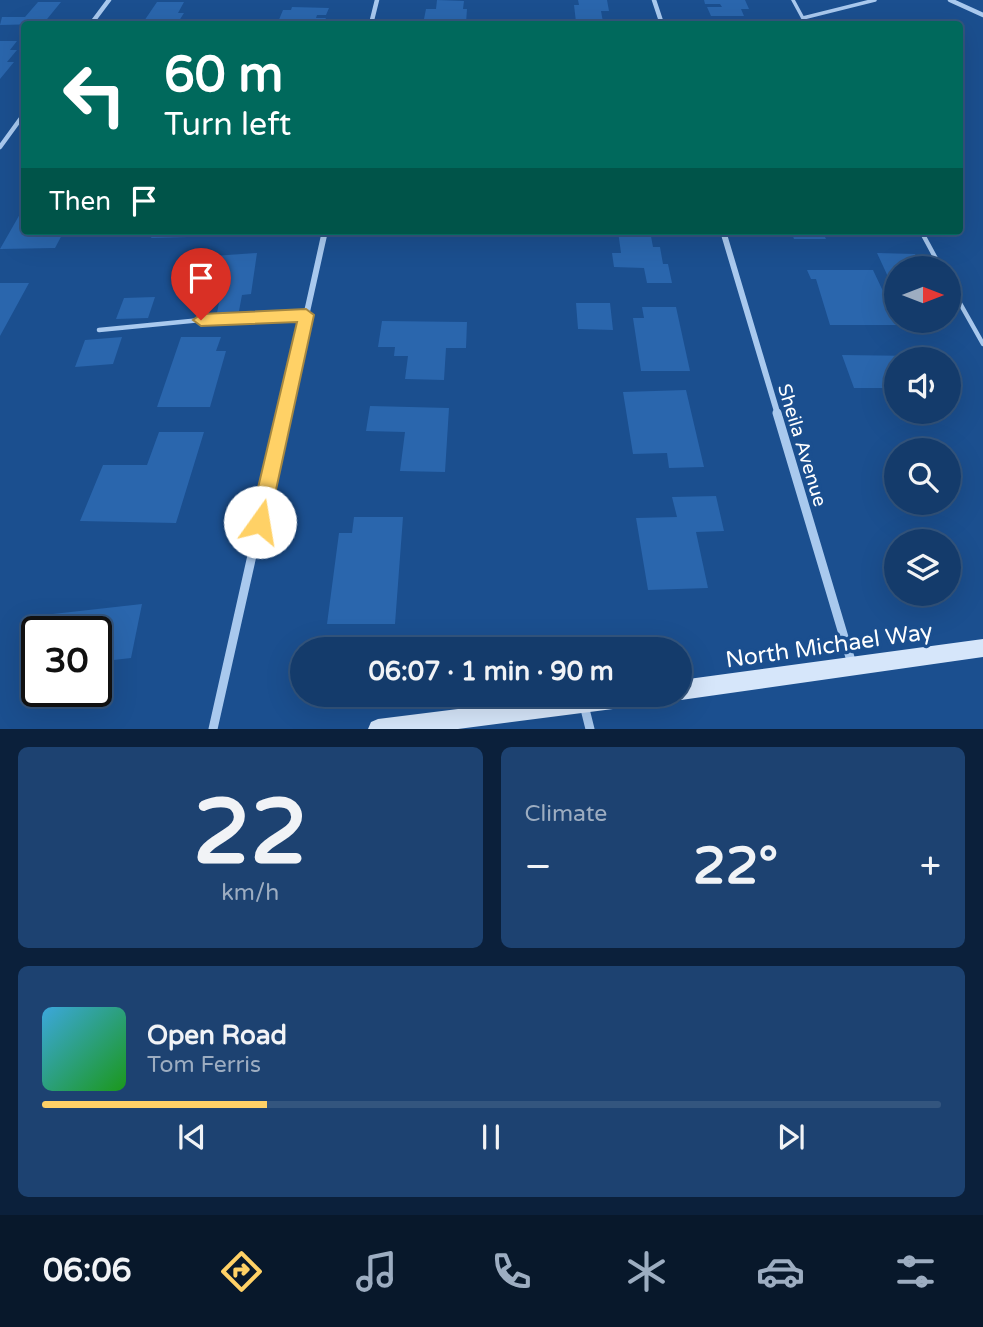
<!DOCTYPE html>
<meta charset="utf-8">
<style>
:root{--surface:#143b6b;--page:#1d4271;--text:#f1f3f6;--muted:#9dadc1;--line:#33557e;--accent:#ffd166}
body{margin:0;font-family:"Varela Round",sans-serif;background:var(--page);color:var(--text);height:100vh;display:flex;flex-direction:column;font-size:26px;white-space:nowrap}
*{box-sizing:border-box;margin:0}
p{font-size:23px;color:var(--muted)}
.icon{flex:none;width:38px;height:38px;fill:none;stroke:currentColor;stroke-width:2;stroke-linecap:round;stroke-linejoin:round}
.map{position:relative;height:729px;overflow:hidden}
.panel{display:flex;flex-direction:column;gap:18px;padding:18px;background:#0b203b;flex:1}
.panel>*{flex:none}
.banner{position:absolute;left:21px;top:21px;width:942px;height:214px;border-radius:7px;box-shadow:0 7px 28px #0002,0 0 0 2px var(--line);background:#00695c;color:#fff;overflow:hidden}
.needle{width:46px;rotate:90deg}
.buttons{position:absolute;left:884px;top:256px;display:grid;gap:14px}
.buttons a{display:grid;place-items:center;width:77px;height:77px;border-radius:50%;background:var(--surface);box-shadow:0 7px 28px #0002,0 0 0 2px var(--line);font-size:35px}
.speed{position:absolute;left:21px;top:616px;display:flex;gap:14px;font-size:35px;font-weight:700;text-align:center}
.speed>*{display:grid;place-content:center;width:91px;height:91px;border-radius:50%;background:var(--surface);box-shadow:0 7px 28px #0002,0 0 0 2px var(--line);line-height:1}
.speed .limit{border:4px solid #111;border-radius:10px;background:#fff;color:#111}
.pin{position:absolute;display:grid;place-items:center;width:60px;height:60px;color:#fff;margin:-72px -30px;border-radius:50% 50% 50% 0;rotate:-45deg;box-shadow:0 0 7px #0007}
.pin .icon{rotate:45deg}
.me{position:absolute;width:77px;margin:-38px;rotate:13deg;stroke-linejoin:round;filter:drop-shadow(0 0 5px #0008)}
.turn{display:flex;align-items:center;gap:24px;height:147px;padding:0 28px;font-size:32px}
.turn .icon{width:91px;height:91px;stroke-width:2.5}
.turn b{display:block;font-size:49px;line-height:60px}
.then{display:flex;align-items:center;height:66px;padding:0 28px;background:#0003;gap:14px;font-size:26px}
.big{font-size:52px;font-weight:700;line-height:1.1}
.panel .card{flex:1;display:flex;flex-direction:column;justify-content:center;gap:10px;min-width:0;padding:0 24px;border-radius:10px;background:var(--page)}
.panel .dial{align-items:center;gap:0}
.dial b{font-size:91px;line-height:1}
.song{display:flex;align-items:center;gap:21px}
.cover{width:84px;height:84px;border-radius:10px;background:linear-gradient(135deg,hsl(200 70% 55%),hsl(120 70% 35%))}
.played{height:7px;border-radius:4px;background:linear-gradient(90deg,var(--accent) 25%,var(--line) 25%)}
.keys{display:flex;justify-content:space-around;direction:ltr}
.heat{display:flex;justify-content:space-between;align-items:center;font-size:38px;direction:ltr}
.panel .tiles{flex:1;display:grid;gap:18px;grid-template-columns:1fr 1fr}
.card:last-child{grid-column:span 2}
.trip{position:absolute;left:290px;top:637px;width:402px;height:70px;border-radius:35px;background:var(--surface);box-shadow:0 7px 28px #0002,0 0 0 2px var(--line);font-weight:700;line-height:70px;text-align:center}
.dock{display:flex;height:112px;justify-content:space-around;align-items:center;background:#08182b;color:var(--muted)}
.dock .icon{width:49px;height:49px}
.dock .selected{color:var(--accent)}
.dock b{font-size:32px;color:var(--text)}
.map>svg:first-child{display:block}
.building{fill:#2a66ad}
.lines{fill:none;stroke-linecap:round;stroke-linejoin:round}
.lane-far1{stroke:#a9c9ee;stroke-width:3.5}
.lane{stroke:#a9c9ee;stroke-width:4.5}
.street-far2{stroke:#a9c9ee;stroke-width:4.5}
.street-far1{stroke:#a9c9ee;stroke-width:6}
.street{stroke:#a9c9ee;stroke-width:9}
.secondary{fill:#d6e6fa;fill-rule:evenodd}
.route{fill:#ffd166;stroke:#a68842;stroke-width:2}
.labels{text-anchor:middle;stroke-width:7;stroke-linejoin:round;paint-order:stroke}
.street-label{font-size:19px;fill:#fff;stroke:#1b4f8f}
.near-street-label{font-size:23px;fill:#fff;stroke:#1b4f8f}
</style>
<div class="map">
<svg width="983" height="729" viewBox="0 0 983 729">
<rect width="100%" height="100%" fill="#1b4f8f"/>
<path class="building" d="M437,0L464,1L463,9H467L466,23L423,24L426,9H436Z
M578,0H607L609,11H601L603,22H576L574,5H579Z
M704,0H745L749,9H741L744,16H711L707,7H722L720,4H705Z
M38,2H61L43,24L0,25L2,17H25Z
M157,2H184L178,13H184L177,24H142Z
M292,7L329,8L326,15H317L316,18H326L323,24L278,22L283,10H291Z
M0,41H17L10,50H17L7,62H14L0,79Z
M24,207V231L63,233L55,248L0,249Z
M154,231H190L188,237L151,238Z
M618,231H650L653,247H660L663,264H668L672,283H647L644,268L614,267L612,253H621Z
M791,231H822L826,239H794Z
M257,253L251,294L242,295L239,311L217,313L220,297L205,298L213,256Z
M877,253L915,254L922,268H896V282L890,281Z
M807,270H873L899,325H830L816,279H811Z
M0,283H29L0,336Z
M155,297L148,318L116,319L124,298Z
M576,303H610L613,330L578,329Z
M642,307H676L690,371H641L633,318H644Z
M382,321L467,322L466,348H446L444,380L405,379L408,356H394L395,347H378Z
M122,337L113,364L75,367L85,340Z
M181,337H221L216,351H226L210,407H157Z
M842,355L916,356L918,359H896V407L888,388H854Z
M686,390L704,467L669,468L667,453L633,454L623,392Z
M370,406L449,408L445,472L400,471L405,432L366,431Z
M898,411H935L939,421L901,420Z
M159,432H204L176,523L80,521L103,465H147Z
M716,496L724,531L696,532L708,588L648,590L636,518L677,517L672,497Z
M354,517H403L395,624H327L339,533H352Z
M142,604L131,658L96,662V632H40L44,615Z
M36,644L37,670L28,671Z"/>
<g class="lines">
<path class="lane-far1" d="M793,0L806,24
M803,18L875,0"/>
<path class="lane" d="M921,231L941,268
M948,282L983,344
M99,330L201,320L306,315"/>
<path class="street-far2" d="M654,0L662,24
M950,0L983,15
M91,24L109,0
M371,24L377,0
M0,147L24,114"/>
<path class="street-far1" d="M723,231L778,415
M284,415L325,231"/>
<path class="street" d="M777,413L852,664
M584,705L590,729
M213,729L284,413"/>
<path class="secondary" d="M983,639V657L681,700L673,695H681V680Z
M570,695H654L651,702L644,705L458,729H368L371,722L378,719Z"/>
</g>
<path class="route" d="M306,309L314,315L269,522L266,528L260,531L253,528L250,522L297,322L201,326L193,320L201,314Z"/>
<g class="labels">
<g class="street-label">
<text transform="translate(803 445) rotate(73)" y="7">Sheila Avenue</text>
</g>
<g class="near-street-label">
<text transform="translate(829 645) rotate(-8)" y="8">North Michael Way</text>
</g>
</g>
</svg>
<div class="buttons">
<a><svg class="needle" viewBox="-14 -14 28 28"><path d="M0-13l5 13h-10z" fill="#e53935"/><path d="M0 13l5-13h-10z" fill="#9dadc1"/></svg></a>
<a><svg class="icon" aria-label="sound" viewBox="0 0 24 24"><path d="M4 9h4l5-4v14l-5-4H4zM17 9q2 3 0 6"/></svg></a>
<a><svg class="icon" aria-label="search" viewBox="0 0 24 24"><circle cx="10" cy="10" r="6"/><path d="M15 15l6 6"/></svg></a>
<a><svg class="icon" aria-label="layers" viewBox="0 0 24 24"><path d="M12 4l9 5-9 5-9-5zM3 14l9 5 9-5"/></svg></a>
</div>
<div class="speed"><div class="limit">30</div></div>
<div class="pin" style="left:201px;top:320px;background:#d93025"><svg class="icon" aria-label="arrive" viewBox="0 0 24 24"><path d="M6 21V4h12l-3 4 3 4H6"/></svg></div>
<svg class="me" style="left:260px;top:522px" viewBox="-20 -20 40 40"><circle r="19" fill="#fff"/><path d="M0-13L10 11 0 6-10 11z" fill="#ffd166"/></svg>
<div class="trip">06:07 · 1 min · 90 m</div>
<div class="banner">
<div class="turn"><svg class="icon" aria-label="left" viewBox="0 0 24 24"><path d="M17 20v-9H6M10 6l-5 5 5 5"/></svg><div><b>60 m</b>Turn left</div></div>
<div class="then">Then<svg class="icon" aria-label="arrive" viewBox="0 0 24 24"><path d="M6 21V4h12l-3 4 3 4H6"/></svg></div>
</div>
</div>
<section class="panel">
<div class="tiles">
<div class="card dial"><b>22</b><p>km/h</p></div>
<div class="card"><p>Climate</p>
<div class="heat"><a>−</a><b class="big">22°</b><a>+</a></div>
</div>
<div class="card">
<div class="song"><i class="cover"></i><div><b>Open Road</b><p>Tom Ferris</p></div></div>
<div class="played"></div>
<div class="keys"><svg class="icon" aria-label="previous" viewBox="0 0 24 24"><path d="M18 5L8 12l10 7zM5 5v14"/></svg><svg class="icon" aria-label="pause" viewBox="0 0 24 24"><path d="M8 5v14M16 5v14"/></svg><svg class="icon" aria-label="next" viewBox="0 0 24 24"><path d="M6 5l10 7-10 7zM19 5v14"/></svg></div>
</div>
</div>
</section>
<nav class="dock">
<b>06:06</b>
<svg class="icon selected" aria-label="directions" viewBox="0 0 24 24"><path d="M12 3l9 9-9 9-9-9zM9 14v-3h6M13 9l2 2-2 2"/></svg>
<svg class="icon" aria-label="music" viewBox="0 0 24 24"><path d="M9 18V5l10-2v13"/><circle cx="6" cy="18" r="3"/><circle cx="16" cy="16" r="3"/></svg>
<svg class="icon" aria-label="phone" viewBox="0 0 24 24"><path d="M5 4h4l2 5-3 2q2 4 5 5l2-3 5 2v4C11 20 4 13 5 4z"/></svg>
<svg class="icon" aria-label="climate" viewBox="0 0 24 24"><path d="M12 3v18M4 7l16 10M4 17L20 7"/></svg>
<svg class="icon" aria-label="car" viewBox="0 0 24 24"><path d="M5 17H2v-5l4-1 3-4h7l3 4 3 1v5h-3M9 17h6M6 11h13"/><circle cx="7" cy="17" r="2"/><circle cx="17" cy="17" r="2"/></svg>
<svg class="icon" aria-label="filters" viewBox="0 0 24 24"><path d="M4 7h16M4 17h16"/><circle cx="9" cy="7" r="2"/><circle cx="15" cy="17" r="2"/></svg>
</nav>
